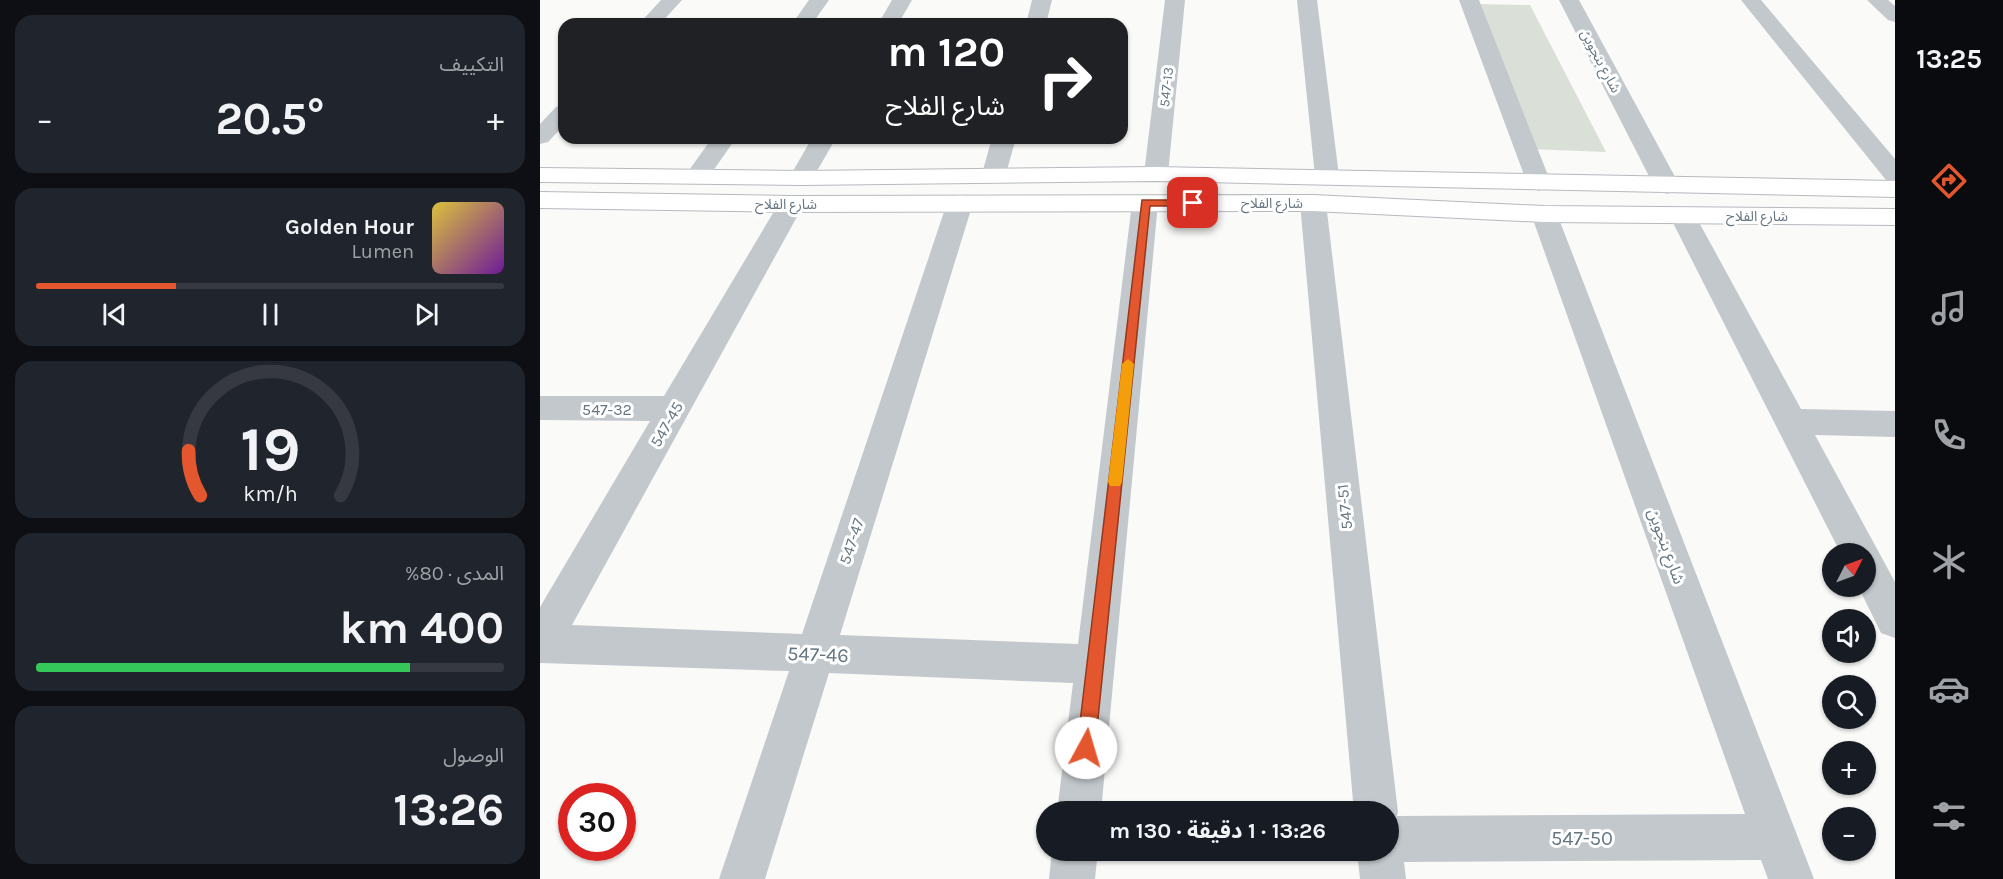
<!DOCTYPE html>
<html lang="ar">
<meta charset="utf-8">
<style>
:root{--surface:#171b24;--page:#20242c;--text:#f1f3f6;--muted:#9ea1a6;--line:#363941;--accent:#e4572e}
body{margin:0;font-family:Karla,"Noto Sans Arabic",sans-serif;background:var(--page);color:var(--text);direction:rtl;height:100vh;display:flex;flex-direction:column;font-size:22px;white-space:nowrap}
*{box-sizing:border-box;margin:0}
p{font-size:20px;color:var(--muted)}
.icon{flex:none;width:33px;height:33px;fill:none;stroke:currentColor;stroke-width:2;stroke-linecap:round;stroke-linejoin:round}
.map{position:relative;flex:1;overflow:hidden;direction:ltr}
.sheet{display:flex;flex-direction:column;gap:15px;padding:15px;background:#0d0f14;width:540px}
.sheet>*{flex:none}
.hud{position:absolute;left:18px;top:18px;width:570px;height:126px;border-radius:18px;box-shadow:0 2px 4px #0004;direction:rtl;background:#202124;color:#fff;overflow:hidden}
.needle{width:39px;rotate:48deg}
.buttons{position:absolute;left:1282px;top:543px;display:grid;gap:12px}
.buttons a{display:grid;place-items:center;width:54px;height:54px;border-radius:50%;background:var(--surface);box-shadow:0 2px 4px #0004;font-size:30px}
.speed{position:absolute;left:18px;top:783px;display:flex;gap:12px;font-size:30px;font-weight:700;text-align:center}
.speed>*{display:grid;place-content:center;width:78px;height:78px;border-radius:50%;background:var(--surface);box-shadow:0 2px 4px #0004;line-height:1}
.speed .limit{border:9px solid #d22;background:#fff;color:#111}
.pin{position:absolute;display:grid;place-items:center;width:51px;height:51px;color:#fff;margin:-26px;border-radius:12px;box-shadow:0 3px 9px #0006}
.me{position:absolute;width:66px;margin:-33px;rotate:6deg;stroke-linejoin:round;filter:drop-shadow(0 0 4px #0008)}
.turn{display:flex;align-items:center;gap:21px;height:126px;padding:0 24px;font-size:27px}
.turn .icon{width:78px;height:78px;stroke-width:2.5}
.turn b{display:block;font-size:42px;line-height:51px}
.big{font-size:45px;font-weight:700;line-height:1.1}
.sheet .card{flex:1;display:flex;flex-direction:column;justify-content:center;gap:9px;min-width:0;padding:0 21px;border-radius:18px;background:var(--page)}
.sheet .dial{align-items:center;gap:0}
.dial svg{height:156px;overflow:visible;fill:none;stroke:var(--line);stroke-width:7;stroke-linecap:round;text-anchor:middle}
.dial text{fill:var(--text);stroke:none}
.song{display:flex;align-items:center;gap:18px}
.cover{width:72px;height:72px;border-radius:9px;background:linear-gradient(135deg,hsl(50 70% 55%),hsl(280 70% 35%))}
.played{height:6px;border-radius:3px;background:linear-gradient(90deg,var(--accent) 30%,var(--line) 30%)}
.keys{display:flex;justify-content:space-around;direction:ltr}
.heat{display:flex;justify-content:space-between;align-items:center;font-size:33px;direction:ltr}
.charge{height:9px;border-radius:4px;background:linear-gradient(90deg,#34c759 80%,var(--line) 0)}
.trip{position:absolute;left:496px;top:801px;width:363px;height:60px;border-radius:30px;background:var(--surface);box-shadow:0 2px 4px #0004;font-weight:700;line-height:60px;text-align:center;direction:rtl}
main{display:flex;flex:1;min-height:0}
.menu{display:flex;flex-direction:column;width:108px;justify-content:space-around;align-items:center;background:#090b0e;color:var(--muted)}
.menu .icon{width:42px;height:42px}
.menu .active{color:var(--accent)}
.menu b{font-size:27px;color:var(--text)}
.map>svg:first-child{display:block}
.green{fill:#dadfd7}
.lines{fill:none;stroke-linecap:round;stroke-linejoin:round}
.major-casing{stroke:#b5babe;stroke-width:2}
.minor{fill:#c3c8cc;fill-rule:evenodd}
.major{fill:#fff;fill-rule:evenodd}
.route{fill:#e4572e;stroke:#94391e;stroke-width:1.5}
.slow{fill:#f59e0b}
.labels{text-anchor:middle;stroke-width:6;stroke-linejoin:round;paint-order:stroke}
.far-street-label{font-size:14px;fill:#657683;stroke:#fff}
.street-label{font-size:16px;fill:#657683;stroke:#fff}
.near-street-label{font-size:20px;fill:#657683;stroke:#fff}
</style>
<main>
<nav class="menu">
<b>13:25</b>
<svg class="icon active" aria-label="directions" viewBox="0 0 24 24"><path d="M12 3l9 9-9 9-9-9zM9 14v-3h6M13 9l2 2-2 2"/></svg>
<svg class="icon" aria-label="music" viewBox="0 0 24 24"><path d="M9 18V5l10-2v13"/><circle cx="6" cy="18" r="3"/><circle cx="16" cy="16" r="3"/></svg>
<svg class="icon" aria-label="phone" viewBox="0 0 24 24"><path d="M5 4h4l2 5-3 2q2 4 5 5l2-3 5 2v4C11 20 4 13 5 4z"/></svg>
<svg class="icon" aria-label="climate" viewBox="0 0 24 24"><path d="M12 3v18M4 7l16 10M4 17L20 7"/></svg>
<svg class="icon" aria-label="car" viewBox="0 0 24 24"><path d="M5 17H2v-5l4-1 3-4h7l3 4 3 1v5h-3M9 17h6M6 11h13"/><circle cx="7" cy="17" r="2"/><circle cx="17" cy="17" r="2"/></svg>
<svg class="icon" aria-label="filters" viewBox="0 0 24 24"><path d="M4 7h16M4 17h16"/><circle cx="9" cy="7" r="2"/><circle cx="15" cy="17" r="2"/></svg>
</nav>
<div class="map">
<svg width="1355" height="879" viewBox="0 0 1355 879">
<rect width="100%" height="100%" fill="#fafaf8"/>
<path class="green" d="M936,4L990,5L1066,152L990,149Z"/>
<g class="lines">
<g class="major-casing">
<path id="major" d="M616,167L1355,181V197L616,181L261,185L0,182V168L261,171Z
M0,192L251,196L773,195L1004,206L1355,209V225L1004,222L773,211L251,212L0,208Z"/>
</g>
<path class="minor" d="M121,0H142L120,24H99Z
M269,0H289L272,24H252Z
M352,0H372L358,24H338Z
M492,0H512L506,24H486Z
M625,0H645L628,174L625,179L616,181L607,179L604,174Z
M757,0H777L799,176L796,181L787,183L778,181L775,176Z
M919,0H939L1011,183L1008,188L999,191L990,188L987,183Z
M1019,0H1039L1140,186L1136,191L1127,194L1118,191L1114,186Z
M1201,0H1221L1355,159V182L1346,180Z
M1327,0H1348L1355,6V22L1348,20Z
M24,105V125L8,142L0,144V124L16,107Z
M172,138H196L166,181L157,183L148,181L145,176Z
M272,138H296L270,183L261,185L252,183L249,178Z
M452,138H476L465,177L462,182L453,184L444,182L441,177Z
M420,195L429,197L433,203L300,635L538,644L592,203L596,197L605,195L614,197L618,203L561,812H517L533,683L289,673L225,879H179L249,671L0,663V607L110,421L0,420V396H124L242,198L251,196L260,198L264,204L32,625L262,634L407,203L411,197Z
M773,195L782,197L786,203L858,812L857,816L1205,814L991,214L995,208L1004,206L1013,208L1017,214L1274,879H1228L1221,860L864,862L866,879H820L817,850H849V812H814L760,203L764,197Z
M1142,207L1151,209L1155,215L1261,409L1355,411V437L1275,435L1355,582V638L1341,633L1318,586H1326V554H1301L1129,215L1133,209Z
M512,850H558L555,879H509Z"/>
<use href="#major" class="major"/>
</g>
<path class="route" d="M602,200H653L659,203L653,206H610L555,748L552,754L546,757L540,754L537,748Z"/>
<path class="slow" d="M588,359L594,364L582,482L580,486H570L568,482L582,364Z"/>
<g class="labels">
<g class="far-street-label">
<text transform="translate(1061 61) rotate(62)" y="5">شارع بنجوين</text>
<text transform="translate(626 87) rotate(-84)" y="5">547-13</text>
<text x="732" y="208">شارع الفلاح</text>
<text x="246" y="209">شارع الفلاح</text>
<text x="1217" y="221">شارع الفلاح</text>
</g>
<g class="street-label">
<text x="67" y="415">547-32</text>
<text transform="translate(126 424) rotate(-60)" y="6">547-45</text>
<text transform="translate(804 507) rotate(-96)" y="6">547-51</text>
<text transform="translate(311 541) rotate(-72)" y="6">547-47</text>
<text transform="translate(1127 546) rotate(70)" y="6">شارع بنجوين</text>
</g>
<g class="near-street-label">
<text transform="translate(278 654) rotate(2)" y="7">547-46</text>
<text x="1042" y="845">547-50</text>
</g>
</g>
</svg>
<div class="buttons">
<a><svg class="needle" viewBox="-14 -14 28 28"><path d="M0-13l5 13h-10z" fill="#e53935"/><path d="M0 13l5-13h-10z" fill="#9ea1a6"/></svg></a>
<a><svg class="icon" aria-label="sound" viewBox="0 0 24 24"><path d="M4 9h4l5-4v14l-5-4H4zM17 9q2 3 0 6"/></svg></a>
<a><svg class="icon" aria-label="search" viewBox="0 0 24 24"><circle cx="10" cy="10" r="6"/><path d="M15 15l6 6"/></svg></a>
<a>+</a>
<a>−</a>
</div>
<div class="speed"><div class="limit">30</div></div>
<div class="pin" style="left:653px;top:203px;background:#d93025"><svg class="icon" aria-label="arrive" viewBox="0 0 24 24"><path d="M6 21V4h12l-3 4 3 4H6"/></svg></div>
<svg class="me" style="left:546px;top:748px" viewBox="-20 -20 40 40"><circle r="19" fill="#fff"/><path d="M0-13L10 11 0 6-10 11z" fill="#e4572e"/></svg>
<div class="trip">13:26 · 1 دقيقة · 130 m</div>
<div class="hud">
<div class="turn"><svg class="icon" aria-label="right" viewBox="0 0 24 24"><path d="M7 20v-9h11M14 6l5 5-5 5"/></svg><div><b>120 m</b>شارع الفلاح</div></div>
</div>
</div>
<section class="sheet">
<div class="card"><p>التكييف</p>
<div class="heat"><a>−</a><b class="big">20.5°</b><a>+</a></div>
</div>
<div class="card">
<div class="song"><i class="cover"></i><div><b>Golden Hour</b><p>Lumen</p></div></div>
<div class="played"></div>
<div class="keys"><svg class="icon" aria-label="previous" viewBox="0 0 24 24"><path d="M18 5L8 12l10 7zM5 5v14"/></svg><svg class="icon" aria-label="pause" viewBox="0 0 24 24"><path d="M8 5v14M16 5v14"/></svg><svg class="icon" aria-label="next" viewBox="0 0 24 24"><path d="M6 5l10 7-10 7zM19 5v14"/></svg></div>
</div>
<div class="card dial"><svg viewBox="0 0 100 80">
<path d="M14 69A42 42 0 1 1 86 69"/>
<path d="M14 69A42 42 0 0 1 8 46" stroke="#e4572e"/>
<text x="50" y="56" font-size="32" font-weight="700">19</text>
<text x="50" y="72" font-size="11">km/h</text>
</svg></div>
<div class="card"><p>المدى · 80%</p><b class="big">400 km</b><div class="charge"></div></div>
<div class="card"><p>الوصول</p><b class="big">13:26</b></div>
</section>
</main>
